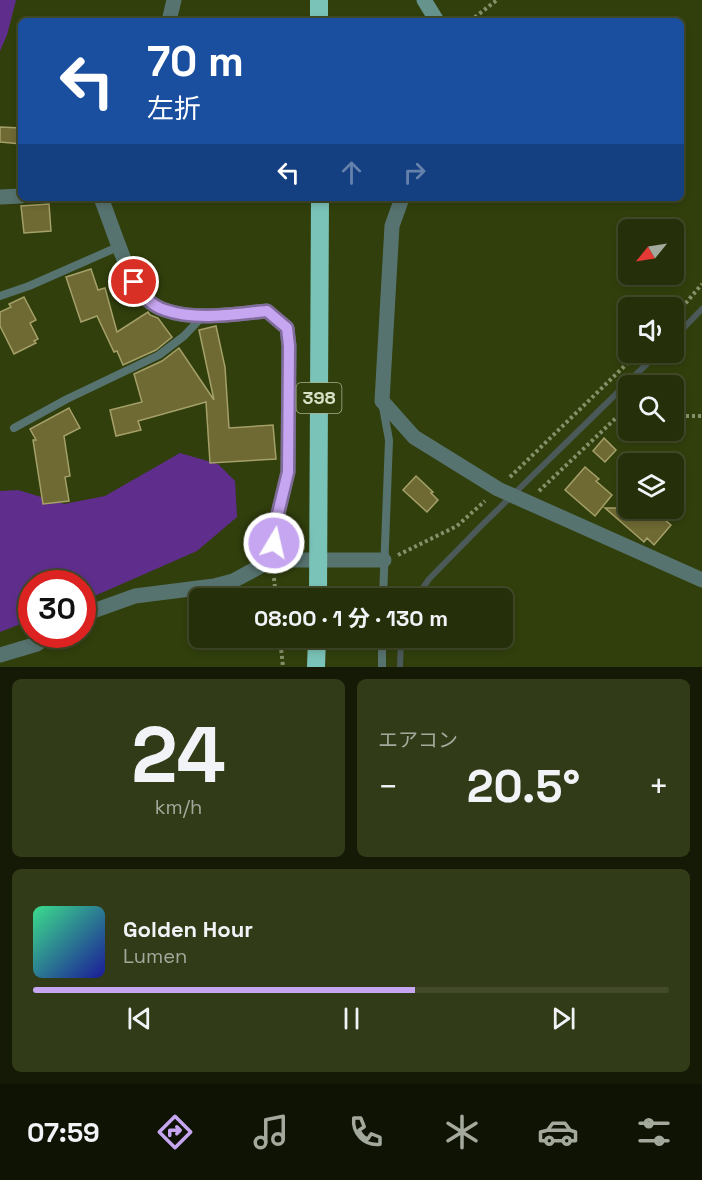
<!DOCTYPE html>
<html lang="ja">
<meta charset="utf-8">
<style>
:root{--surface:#252f09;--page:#313b17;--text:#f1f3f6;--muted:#a3a99c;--line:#424a2a;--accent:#c6a6f0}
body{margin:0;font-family:"Space Grotesk","Noto Sans JP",sans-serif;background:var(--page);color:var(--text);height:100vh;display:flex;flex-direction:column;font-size:22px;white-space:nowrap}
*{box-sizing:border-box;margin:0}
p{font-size:20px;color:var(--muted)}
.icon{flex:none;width:33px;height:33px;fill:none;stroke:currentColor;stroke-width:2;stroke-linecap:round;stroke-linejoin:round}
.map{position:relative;height:667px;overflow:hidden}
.details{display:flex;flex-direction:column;gap:12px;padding:12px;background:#141a05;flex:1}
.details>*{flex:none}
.top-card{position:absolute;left:18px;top:18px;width:666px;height:183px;border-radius:9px;box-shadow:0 3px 9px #0003,0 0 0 2px var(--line);background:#1a4fa0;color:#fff;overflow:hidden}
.needle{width:39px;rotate:240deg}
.controls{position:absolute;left:618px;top:219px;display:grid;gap:12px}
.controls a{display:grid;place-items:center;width:66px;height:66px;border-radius:9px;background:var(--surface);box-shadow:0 3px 9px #0003,0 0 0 2px var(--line);font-size:30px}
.speed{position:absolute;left:18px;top:570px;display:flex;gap:12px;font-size:30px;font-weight:700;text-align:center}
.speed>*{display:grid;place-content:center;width:78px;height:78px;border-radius:50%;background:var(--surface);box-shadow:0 3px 9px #0003,0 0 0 2px var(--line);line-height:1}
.speed .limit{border:9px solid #d22;background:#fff;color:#111}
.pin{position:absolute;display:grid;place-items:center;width:51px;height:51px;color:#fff;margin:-26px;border:3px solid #fff;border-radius:50%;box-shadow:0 2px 6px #0007}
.me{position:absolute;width:66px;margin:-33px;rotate:9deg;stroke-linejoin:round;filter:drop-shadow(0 0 4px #0008)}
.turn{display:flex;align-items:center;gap:21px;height:126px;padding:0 30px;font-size:27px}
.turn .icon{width:78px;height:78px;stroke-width:2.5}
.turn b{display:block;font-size:42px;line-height:51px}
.lanes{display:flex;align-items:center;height:57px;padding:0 30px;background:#0003;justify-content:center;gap:30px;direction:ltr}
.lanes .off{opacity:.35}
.big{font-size:45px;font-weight:700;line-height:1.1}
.details .tile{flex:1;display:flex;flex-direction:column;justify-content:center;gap:9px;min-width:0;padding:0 21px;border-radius:9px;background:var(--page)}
.details .dial{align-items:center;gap:0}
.dial b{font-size:78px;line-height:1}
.song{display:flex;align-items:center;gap:18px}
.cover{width:72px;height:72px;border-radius:9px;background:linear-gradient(135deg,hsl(150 70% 55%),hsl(240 70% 35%))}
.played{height:6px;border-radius:3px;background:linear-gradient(90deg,var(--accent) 60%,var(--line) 60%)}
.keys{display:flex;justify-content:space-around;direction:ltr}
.heat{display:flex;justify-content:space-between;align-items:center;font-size:33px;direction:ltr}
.details .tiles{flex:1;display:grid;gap:12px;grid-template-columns:1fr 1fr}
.tile:last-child{grid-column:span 2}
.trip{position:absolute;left:189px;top:588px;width:324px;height:60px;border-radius:9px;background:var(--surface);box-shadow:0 3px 9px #0003,0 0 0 2px var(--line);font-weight:700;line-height:60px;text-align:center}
.tab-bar{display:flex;height:96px;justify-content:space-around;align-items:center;background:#0f1304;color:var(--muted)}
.tab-bar .icon{width:42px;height:42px}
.tab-bar .active{color:var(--accent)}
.tab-bar b{font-size:27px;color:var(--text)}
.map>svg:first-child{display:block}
.green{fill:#5f2e8d}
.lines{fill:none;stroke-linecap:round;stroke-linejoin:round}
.stream{stroke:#4b5959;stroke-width:6}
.building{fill:#6f6933;stroke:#a5a069;stroke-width:1.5}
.path{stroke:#85916a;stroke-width:4;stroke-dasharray:3 3;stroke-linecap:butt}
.lane{stroke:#57736f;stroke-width:8}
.street{stroke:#57736f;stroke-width:15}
.secondary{stroke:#66948d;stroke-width:15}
.highway{stroke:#7ac3b8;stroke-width:18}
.route-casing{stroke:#816c9c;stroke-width:15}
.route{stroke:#c6a6f0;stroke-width:10}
.labels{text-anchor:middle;stroke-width:6;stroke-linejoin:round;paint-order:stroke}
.shield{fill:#313f0c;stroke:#a6b18f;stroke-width:1.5}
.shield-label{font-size:18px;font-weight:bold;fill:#d8e2c7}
</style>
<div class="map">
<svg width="702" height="667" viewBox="0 0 702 667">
<rect width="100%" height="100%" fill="#313f0c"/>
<path class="green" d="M0,0H16L7,35L0,51Z
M180,453L218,464L235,481L237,517L197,551L83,601L82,584H32L31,620L0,632V491L18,490L64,504L105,496Z"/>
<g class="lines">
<path class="stream" d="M674,338L702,309
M416,598L429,579L481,526L659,352
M400,667L401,638"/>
</g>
<path class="building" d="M0,127L21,128V144L0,142Z
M49,204L51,231L24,233L21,206Z
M91,269L98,290L105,288L117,332L148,312L150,315L158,318L172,337L156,350L123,365L117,351L114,352L97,316L81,322L66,277Z
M24,297L36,320L30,323L38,339L34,341L36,343L14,354L0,326V312L11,307L9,304Z
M216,326L225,367L229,428L273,425L276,459L210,463L206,402L138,421L141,430L116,436L110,410L142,402L134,374L162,361L179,348L214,400L199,330Z
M69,408L80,428L64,436L70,476L65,477L69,501L43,504L33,440H36L30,429Z
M604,438L616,450L605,462L593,451Z
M585,467L599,479L596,481L612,495L595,516L565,490Z
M416,476L433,492L431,493L438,500L427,512L403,490Z
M605,508H651L671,525L654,545L647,538L644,542Z"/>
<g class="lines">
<path class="path" d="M470,21L497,0
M674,317L702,284
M674,416H702
M510,477L639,352
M539,491L617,417H628
M398,555L457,526L485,501
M274,578L276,598
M280,638L283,667"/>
<path class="lane" d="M0,296L29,286L120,246
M14,428L67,399L159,355L184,336L202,317
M383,598L389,440L383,407
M382,667V638"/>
<path class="street" d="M169,21L174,0
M0,197L21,196
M101,198C111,222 129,283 146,299C174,325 232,314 267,311L287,328L289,346L288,472L275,526L272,560
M402,198L392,226L382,401L414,437L498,489L702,580
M82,615L135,596L214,586L233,581L272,560H384
M0,655L37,644L51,634"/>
<path class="secondary" d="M424,0L437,21"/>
<path class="highway" d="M319,0V21
M318,598L320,198
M316,667L317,638"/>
</g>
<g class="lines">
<g class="route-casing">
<path id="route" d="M134,282C142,294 151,306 165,310C197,321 234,314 267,311L287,328L289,346L288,472L275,526L274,543"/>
</g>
<use href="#route" class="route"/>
</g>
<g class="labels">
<rect class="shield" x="296.5" y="383" width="45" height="30" rx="4.5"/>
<g class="shield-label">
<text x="319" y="404">398</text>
</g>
</g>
</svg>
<div class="controls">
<a><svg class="needle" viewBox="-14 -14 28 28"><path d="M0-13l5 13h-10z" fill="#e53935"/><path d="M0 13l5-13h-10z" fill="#a3a99c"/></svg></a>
<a><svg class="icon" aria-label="sound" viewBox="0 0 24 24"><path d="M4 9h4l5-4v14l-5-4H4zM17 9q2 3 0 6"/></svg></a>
<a><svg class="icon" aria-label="search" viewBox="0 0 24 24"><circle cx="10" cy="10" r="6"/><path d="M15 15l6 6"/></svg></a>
<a><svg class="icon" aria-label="layers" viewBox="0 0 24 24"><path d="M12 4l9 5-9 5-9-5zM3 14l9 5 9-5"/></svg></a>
</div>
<div class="speed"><div class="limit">30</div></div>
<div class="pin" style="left:134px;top:282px;background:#d93025"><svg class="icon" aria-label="arrive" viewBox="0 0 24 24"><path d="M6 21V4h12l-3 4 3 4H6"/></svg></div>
<svg class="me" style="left:274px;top:543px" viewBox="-20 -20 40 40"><circle r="17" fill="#c6a6f0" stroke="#fff" stroke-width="3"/><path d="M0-11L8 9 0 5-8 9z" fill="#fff"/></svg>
<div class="trip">08:00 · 1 分 · 130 m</div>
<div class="top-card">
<div class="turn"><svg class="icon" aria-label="left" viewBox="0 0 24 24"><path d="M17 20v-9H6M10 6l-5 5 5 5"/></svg><div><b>70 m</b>左折</div></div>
<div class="lanes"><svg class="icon" aria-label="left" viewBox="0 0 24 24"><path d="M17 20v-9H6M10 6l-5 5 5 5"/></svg><svg class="icon off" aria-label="ahead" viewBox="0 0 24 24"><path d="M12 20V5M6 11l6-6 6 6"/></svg><svg class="icon off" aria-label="right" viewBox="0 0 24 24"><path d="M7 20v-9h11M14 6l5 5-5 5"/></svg></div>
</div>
</div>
<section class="details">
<div class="tiles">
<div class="tile dial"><b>24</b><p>km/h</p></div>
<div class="tile"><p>エアコン</p>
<div class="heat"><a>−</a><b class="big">20.5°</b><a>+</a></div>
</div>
<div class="tile">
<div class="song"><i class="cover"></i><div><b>Golden Hour</b><p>Lumen</p></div></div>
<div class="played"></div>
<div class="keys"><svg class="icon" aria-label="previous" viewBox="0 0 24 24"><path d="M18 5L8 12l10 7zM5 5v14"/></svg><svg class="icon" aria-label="pause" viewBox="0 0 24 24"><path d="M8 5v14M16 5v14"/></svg><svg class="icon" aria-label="next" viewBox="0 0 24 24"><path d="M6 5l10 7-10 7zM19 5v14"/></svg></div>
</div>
</div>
</section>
<nav class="tab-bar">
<b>07:59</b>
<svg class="icon active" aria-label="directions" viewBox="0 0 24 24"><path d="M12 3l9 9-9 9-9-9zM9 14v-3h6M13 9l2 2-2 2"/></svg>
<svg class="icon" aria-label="music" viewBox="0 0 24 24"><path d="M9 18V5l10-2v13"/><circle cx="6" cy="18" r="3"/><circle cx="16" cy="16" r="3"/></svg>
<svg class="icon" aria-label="phone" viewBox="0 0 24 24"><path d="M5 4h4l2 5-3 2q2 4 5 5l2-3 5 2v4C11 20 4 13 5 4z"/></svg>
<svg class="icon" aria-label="climate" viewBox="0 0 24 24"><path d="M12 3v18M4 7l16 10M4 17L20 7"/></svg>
<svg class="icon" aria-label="car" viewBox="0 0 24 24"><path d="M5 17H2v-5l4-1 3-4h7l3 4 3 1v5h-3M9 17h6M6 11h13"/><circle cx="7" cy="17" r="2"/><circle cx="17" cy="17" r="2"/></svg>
<svg class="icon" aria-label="filters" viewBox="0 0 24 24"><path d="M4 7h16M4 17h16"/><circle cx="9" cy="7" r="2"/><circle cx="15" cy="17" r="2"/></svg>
</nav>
